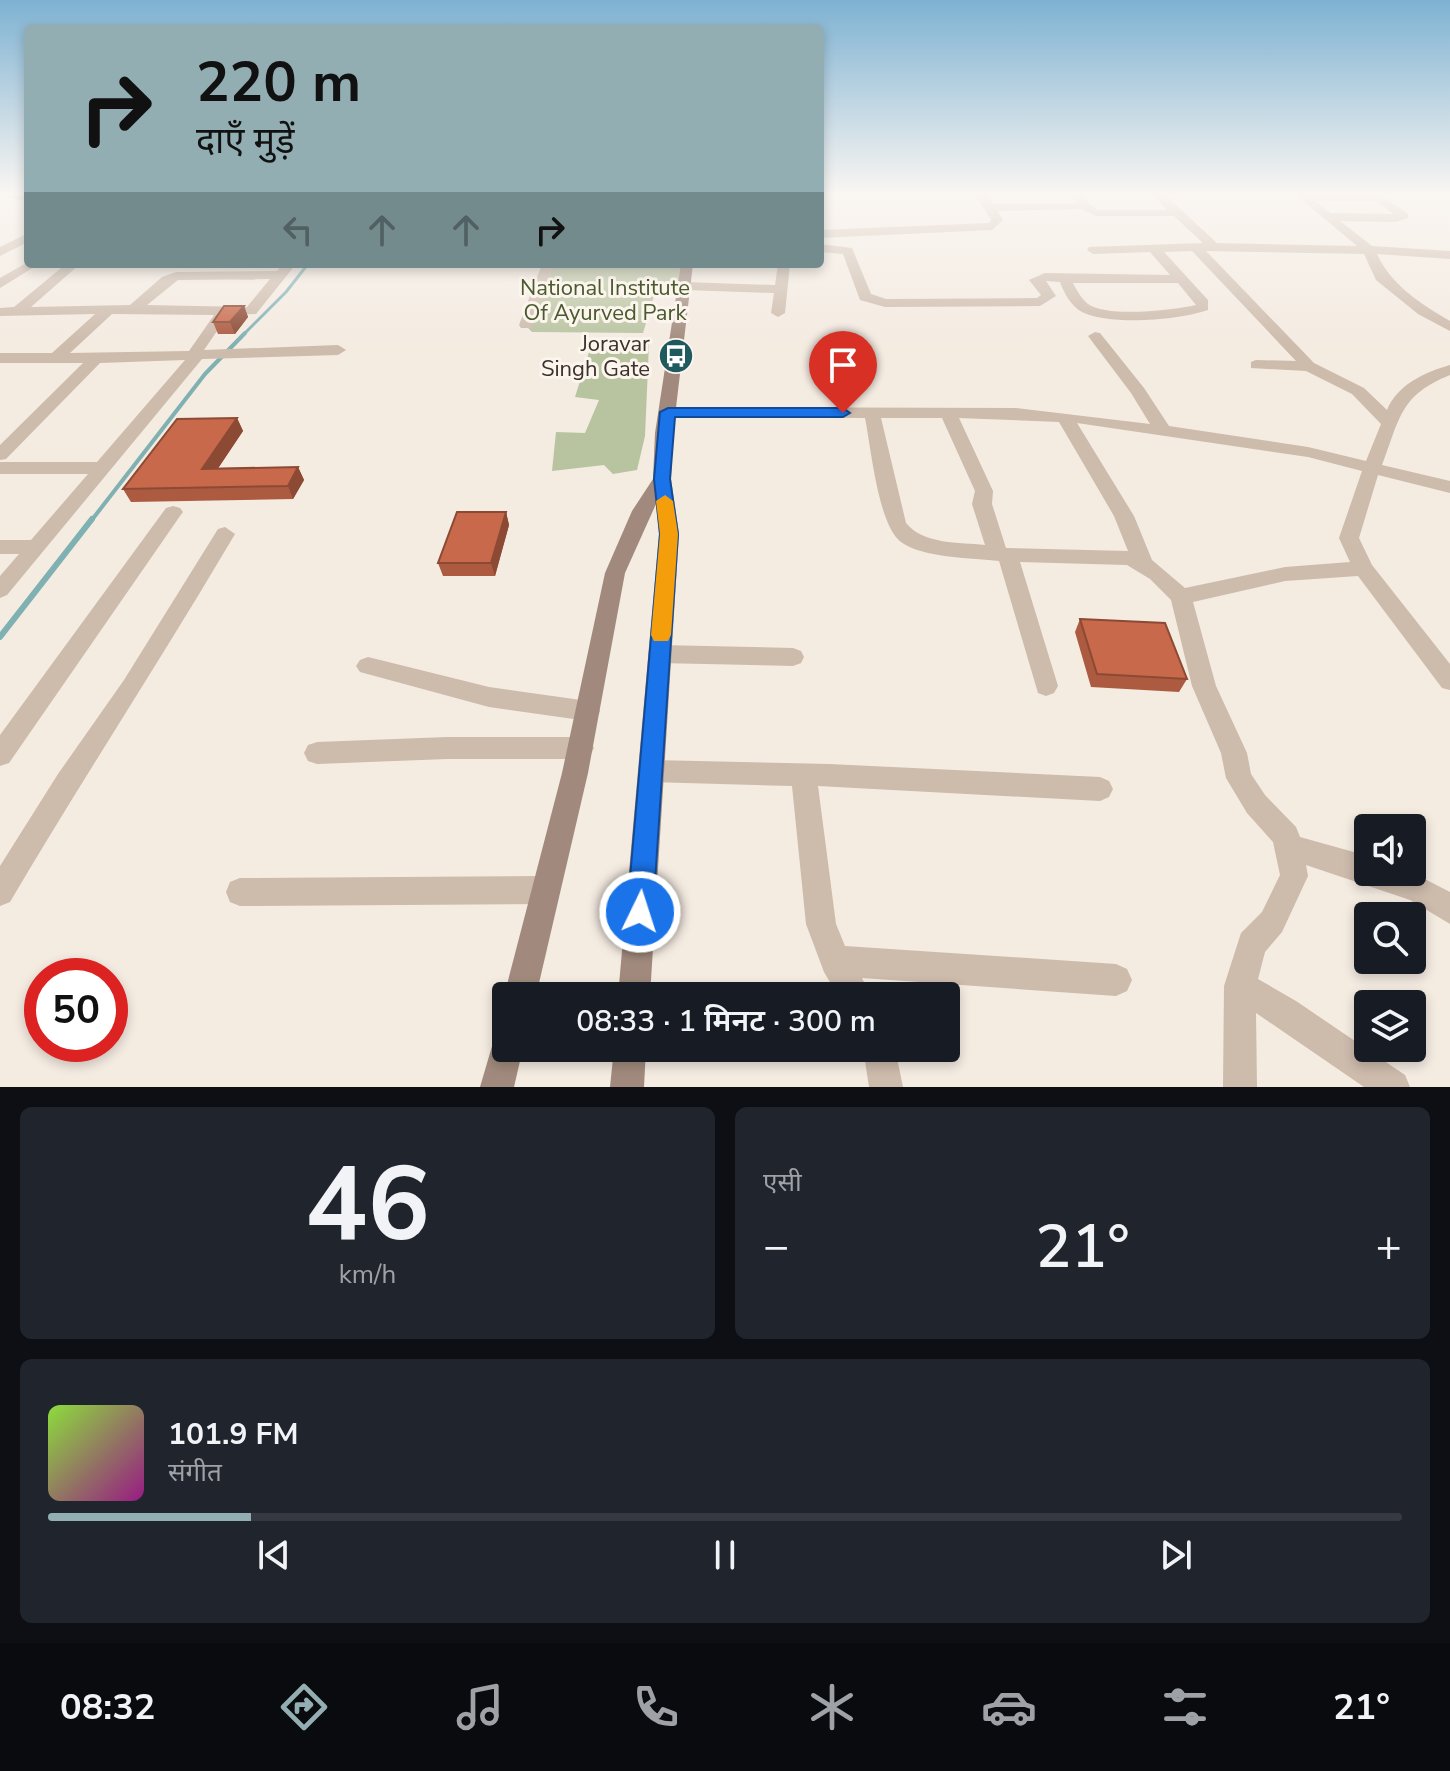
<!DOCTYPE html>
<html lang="hi">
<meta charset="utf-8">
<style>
:root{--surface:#171b24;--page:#20242c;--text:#f1f3f6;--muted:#9ea1a6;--line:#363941;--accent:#92aeb2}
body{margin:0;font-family:"Nunito Sans","Noto Sans Devanagari",sans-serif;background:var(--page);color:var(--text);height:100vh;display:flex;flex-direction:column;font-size:30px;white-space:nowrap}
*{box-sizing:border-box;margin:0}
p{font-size:26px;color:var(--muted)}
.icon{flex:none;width:44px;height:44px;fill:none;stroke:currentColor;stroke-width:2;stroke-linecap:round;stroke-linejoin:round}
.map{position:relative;height:1087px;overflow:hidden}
.side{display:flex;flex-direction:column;gap:20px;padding:20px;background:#0d0f14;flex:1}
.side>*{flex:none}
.guide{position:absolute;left:24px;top:24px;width:800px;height:244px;border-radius:8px;box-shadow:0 4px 12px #0003;background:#92aeb2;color:#111;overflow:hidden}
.buttons{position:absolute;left:1354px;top:814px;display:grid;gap:16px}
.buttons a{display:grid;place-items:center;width:72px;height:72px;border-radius:8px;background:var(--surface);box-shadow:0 4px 12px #0003;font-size:40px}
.speed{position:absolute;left:24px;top:958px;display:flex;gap:16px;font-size:40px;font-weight:700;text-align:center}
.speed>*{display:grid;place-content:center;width:104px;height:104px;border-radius:50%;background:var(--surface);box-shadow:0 4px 12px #0003;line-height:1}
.speed .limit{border:12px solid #d22;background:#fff;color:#111}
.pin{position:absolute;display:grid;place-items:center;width:68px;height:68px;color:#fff;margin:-82px -34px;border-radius:50% 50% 50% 0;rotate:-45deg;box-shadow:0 0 8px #0007}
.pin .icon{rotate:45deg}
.me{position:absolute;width:88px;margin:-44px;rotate:4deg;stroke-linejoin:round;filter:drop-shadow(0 0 6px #0008)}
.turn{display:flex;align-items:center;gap:28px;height:168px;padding:0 40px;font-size:36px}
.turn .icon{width:104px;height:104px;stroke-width:2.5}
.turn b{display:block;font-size:56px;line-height:68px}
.lanes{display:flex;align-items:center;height:76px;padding:0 40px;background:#0003;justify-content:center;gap:40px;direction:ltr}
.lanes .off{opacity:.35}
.big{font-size:60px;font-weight:600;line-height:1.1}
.side .widget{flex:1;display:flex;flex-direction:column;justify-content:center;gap:12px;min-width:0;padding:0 28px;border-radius:12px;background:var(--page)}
.side .dial{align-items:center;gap:0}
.dial b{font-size:104px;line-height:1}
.song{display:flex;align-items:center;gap:24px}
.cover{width:96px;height:96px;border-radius:12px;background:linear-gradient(135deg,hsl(90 70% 55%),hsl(310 70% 35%))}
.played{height:8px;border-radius:4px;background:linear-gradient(90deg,var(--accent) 15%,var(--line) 15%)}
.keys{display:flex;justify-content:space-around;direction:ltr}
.heat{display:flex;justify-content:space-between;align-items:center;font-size:44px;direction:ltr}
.side .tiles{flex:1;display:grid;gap:20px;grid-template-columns:1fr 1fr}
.widget:last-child{grid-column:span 2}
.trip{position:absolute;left:492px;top:982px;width:468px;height:80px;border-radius:8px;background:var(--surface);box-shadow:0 4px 12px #0003;font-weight:600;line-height:80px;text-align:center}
.tab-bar{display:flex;height:128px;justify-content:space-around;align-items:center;background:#090b0e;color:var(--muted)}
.tab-bar .icon{width:56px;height:56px}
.tab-bar .selected{color:var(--accent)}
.tab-bar b{font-size:36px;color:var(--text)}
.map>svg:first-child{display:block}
.green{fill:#b8c4a0}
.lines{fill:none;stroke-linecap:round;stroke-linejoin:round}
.stream-far2{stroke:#7fb0b2;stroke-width:3}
.stream-far1{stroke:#7fb0b2;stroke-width:4}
.stream{stroke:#7fb0b2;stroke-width:6}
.street{fill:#cdbbac;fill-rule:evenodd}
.secondary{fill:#a18a7d;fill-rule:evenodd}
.wall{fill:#ac5a40}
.shaded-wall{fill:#8c4a34}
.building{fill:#c8694b;stroke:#8c4a34;stroke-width:2}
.route{fill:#1a73e8;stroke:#114b97;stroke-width:2}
.slow{fill:#f59e0b}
.labels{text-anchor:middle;stroke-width:6;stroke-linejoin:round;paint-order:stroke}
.far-park-label{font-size:22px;fill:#4a5a2e;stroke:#fbf5ee}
.far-poi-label{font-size:22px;fill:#3b302b;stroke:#fbf5ee;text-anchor:end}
</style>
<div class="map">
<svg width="1450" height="1087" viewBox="0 0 1450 1087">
<rect width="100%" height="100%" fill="#f4ebe1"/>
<path class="green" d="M551,264H683L679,295L654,296L643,333L532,332L527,327Z
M649,344L645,436L637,470L613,474L604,465L552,471L556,432L585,433L599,400L575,397L591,346Z"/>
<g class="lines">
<path class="stream-far2" d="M243,335L286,292L308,264"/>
<path class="stream-far1" d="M91,521L205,374L245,333"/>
<path class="stream" d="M0,637L92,519"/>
<path class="street" d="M975,193H986L993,204H1074L1077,202L1070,193H1082L1088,203L1098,210H1167L1151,193H1163L1217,243L1357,246L1294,193H1378L1408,214V218L1396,222L1340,221L1372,246L1450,251V259L1377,254C1391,285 1421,304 1450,321V331L1418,314L1376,280L1364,254L1206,251L1314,363L1364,388L1387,410C1397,385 1425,372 1450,365V375C1400,395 1400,418 1382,465L1450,481V493L1378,475L1359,538L1372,565L1450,664V690L1442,688L1358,576L1285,581L1193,602L1216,686L1247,753L1251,774L1265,795L1296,827L1300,837L1368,856V872H1411L1450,892V924L1410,900L1306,865L1308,876L1282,932L1265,952L1258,979L1296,1001L1405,1075L1410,1087H1364L1256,1013L1257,1087H1223L1224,986L1241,933L1262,912L1280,875L1273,842L1247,813L1226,778L1221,753L1192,686L1171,600L1150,579L1127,565L1020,562L1058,686L1054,693L1046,696L1038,693L999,561C974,558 922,558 901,542C878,525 871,447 865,418L668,417L660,412L668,407L1015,408L1150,424L1131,393L1088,336L1095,332L1100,333L1144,388L1169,426L1308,447L1366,461L1381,424L1352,394L1306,371L1251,368V362L1256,360L1296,361L1192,251L1164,252L1208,300V310C1180,320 1110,326 1082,312C1071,306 1064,293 1060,282L1046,281L1056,296L1040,306L885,307L860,300L843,254L820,252V244L852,248L871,294L886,299L1037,298L1041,295L1029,280L1045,273L1170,275L1150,252L1093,254L1087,250L1089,247L1203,243L1174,216H1096L1081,209L997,211L1003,220L992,230L820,238V230L989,223L991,220ZM1315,201H1375L1394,214L1331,213ZM1073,283H1178L1196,305C1173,310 1108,318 1088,304C1081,298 1077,291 1073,283ZM881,418H942L975,491L972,504L985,545C959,542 924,545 906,523ZM959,418L1059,422L1114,516L1128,551L1006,548L992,504L993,491ZM1077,423L1308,457L1362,471L1339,538L1350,562L1285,567L1185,588L1152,560L1134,516Z
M28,233V242L0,256V247Z
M28,262V264H39L0,288V278Z
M66,264H80L31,307L130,305L162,277L176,272L277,271L283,264H296L256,314L228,315L204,350L338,345L346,350L338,355L202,359L7,595L0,598V576L19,554H0V540H31L88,474H0V462H97L185,360L100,363L6,459L0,460V445L83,363H0V353H52L95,314L0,316V308L14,307ZM270,279L247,307L147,305L178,280ZM112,314L214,315L189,351L70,353Z
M542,264H554L533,325L531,328H521L519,325Z
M778,264H790L785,313L778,317L771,313L774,293L685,290L678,286L685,282L775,285Z
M173,506L180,508L183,512L180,516L9,763L0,766V735L166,508Z
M225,527L235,534C162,658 83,778 10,902L0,906V866L58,774L124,680L218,529Z
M659,645L793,648L801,651L804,657L801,663L793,666L659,663L651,660L648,654L651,648Z
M368,657L489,687L588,701L597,704L600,711L597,718L588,721L489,707L360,672L356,666L360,660Z
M447,737H581L590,740L594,748L590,756L581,759H447L317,764L308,761L304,753L308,745L317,742Z
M651,760L829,764L1100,777L1109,781L1113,789L1109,797L1100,801L818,786L836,924L845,946L1116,964L1127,969L1132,980L1127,991L1116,996L862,978L871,996H838L824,972L806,924L792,786L651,782L642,779L638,771L642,763Z
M546,876L556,880L560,890L556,900L546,904L240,906L230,902L226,892L230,882L240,878Z
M863,1048H895L903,1087H869Z"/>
<path class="secondary" d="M2,193L28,195V202L3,195Z
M681,264H693L673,433L671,479L679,534L650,996H618L659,534L656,504L625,573L588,773L536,996H506V1000L504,996L562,773L605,573L632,511L653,479L655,433Z
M506,1032V1048H523L514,1087H480L495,1036Z
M614,1048H646L644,1087H610Z"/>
</g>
<path class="wall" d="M244,306L248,317L235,334H218L213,322Z
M237,418L243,431L218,468L298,467L304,480L293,499L131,502L123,489Z
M506,512L509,525L495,576H443L438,563Z
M1080,619L1187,679L1179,692L1091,687L1075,632Z"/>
<path class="shaded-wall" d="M244,306L248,317L235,334L230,322Z
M237,418L243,431L209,482L202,469Z
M298,467L304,480L293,499L288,486Z
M506,512L509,525L495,576L491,563Z"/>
<path class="building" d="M224,306H244L230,322H213Z
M237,418L202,469L298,467L288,486L123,489L177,419Z
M457,512H506L491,563H438Z
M1080,619L1165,623L1187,679L1097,674Z"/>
<linearGradient id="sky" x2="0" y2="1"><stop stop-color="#7eb2d2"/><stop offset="0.56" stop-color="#faf6f2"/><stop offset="1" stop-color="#faf6f2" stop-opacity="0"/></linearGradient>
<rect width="1450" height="346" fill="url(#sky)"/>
<path class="route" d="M668,408H843L850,413L843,417H675L670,479L678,534L653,912L649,921L640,925L631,921L627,912L660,534L654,479L660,412Z"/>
<path class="slow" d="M665,495L673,501L678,534L671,635L668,641H654L651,635L660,534L656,501Z"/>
<defs>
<g id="bus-disc" transform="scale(1.8)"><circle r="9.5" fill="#1f5a5e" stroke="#fbf5ee"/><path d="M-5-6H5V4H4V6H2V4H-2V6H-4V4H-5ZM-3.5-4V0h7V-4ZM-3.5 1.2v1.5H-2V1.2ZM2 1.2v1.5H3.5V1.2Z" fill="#fff"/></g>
</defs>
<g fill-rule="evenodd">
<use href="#bus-disc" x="676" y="356"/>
</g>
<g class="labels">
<g class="far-park-label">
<text x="605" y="295">National Institute<tspan x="605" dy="25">Of Ayurved Park</tspan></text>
</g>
<g class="far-poi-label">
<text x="650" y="351">Joravar<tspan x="650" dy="25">Singh Gate</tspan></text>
</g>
</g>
</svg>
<div class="buttons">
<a><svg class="icon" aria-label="sound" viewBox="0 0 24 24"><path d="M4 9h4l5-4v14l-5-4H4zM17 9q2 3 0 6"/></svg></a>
<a><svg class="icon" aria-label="search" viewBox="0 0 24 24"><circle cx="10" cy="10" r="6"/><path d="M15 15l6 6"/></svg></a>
<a><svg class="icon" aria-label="layers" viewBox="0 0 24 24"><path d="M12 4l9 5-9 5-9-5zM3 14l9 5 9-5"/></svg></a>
</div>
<div class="speed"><div class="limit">50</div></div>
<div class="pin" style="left:843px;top:413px;background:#d93025"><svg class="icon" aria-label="arrive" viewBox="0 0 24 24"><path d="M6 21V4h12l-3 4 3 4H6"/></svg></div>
<svg class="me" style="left:640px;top:912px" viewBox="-20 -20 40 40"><circle r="17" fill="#1a73e8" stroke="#fff" stroke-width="3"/><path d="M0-11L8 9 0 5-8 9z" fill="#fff"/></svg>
<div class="trip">08:33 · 1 मिनट · 300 m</div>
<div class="guide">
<div class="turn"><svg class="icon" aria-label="right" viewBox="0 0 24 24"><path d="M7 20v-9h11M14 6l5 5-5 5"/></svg><div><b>220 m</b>दाएँ मुड़ें</div></div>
<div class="lanes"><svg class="icon off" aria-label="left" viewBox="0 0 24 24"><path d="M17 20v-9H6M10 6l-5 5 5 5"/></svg><svg class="icon off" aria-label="ahead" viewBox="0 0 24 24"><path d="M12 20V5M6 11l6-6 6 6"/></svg><svg class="icon off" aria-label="ahead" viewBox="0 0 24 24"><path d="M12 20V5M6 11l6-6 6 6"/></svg><svg class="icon" aria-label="right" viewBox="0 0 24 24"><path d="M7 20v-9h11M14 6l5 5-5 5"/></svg></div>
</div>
</div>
<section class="side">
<div class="tiles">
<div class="widget dial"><b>46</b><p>km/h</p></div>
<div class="widget"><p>एसी</p>
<div class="heat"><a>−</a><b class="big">21°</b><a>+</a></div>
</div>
<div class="widget">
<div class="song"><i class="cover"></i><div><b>101.9 FM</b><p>संगीत</p></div></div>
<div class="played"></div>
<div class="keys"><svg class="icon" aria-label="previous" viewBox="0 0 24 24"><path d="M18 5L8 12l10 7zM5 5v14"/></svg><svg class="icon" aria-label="pause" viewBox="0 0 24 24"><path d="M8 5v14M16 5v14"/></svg><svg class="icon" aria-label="next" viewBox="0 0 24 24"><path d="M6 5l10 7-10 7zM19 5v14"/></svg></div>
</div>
</div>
</section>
<nav class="tab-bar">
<b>08:32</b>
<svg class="icon selected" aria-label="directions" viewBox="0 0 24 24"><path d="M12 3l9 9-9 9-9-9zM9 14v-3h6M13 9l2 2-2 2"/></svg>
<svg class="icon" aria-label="music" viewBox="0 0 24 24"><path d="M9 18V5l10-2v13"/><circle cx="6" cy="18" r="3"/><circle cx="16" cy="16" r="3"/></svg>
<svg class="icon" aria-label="phone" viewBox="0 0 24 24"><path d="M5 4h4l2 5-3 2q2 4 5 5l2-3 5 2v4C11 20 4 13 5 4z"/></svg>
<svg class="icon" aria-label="climate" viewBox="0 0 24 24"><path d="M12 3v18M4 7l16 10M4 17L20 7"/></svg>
<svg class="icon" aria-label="car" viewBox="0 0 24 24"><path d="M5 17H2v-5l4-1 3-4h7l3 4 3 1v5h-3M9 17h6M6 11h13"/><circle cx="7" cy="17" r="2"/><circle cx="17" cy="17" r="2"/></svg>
<svg class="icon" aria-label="filters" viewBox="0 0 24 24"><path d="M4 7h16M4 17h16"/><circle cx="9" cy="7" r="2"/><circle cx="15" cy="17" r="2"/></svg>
<b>21°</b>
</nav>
